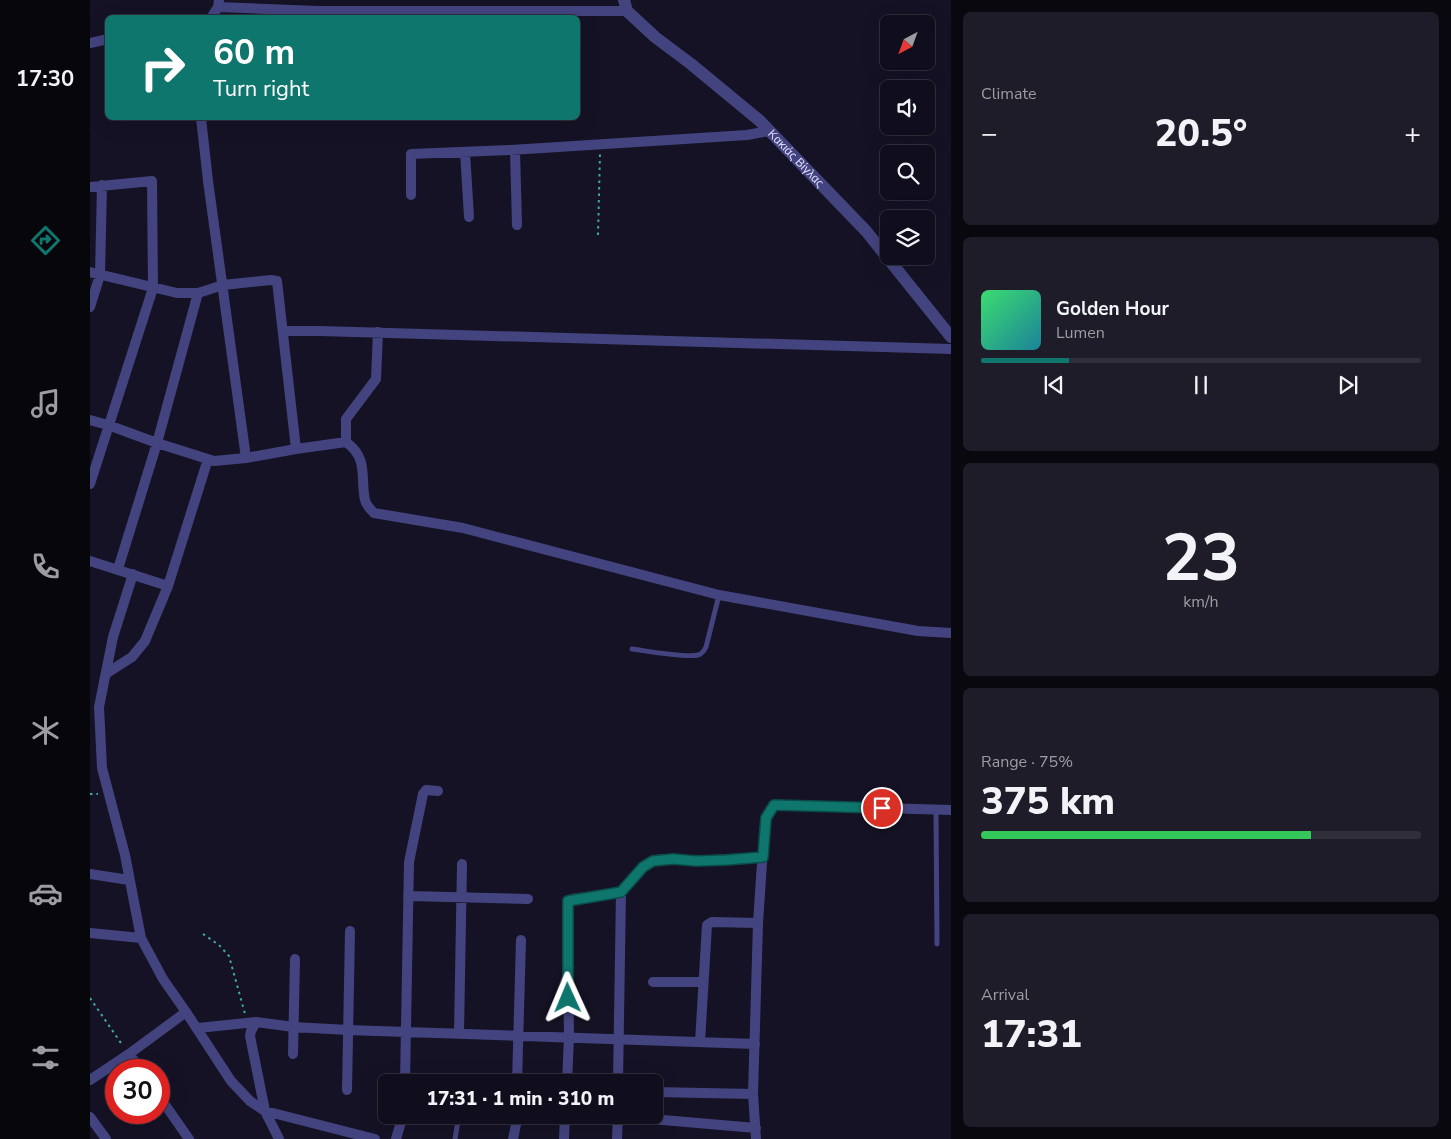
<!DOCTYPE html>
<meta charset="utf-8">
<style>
:root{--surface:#100e1c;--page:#1e1c29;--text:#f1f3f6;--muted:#9c9ca3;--line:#302e3b;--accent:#0f766e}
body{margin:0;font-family:"Nunito Sans",sans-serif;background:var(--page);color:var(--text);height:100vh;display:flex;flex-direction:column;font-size:19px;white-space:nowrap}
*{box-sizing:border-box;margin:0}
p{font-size:16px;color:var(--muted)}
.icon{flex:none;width:28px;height:28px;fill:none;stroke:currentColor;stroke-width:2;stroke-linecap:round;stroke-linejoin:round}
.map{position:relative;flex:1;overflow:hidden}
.panel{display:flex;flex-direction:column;gap:12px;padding:12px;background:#09080f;width:500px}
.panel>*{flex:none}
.banner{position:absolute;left:15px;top:15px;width:475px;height:105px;border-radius:8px;box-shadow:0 5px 20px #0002,0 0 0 1px var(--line);background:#0f766e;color:#fff;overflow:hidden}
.needle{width:32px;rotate:221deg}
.tools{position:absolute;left:790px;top:15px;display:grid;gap:10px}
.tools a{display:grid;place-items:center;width:55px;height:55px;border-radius:8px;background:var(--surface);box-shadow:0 5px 20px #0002,0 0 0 1px var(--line);font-size:25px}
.speed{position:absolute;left:15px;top:1059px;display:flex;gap:10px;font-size:25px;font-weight:700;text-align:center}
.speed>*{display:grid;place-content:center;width:65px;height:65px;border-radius:50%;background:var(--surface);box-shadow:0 5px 20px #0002,0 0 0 1px var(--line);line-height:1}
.speed .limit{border:8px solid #d22;background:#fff;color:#111}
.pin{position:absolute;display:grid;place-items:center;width:42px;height:42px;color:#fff;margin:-21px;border:2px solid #fff;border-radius:50%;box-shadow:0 1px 5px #0007}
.me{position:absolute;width:55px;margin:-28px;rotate:359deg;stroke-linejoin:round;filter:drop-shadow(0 0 4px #0008)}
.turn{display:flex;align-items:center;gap:18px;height:105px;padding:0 25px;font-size:22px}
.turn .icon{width:65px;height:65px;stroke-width:2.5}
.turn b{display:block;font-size:35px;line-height:42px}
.big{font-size:38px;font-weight:800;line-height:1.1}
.panel .widget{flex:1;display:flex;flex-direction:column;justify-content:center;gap:8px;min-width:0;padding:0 18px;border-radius:8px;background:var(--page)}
.panel .dial{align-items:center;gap:0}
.dial b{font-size:65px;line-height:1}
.song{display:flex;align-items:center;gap:15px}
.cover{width:60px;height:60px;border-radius:8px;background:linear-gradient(135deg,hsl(140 70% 55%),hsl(190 70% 35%))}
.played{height:5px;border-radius:2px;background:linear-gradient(90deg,var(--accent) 20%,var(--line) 20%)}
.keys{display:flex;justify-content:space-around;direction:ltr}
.heat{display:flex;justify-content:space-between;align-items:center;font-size:28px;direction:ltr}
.charge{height:8px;border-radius:4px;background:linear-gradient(90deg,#34c759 75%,var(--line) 0)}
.trip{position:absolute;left:288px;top:1074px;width:285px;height:50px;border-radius:8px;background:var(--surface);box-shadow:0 5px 20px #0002,0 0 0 1px var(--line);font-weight:800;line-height:50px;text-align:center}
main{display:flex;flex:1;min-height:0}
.tabs{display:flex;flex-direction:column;width:90px;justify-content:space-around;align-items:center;background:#06060b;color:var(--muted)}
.tabs .icon{width:35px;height:35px}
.tabs .selected{color:var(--accent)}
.tabs b{font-size:22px;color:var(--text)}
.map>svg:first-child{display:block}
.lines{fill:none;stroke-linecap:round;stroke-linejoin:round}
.path{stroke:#3eab9f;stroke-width:2;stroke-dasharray:2.5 4;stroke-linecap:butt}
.service{stroke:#43447f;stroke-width:5}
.minor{stroke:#43447f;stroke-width:10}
.tertiary{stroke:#43447f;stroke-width:12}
.route-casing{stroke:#0a4d48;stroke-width:12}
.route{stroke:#0f766e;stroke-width:9}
.labels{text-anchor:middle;stroke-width:5;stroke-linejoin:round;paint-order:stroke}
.street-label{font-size:12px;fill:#dddbfb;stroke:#151225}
</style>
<main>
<nav class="tabs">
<b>17:30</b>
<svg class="icon selected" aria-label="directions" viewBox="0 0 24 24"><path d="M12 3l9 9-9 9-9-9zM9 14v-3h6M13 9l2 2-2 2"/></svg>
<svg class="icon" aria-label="music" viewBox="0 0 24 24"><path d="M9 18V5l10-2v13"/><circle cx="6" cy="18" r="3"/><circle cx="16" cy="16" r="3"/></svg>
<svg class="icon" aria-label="phone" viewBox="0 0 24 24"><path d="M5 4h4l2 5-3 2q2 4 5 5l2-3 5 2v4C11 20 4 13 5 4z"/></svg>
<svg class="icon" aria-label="climate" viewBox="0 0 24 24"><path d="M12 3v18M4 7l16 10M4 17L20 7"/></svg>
<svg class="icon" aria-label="car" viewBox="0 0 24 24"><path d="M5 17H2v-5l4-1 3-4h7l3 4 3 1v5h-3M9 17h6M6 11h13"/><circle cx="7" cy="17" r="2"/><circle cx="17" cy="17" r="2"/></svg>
<svg class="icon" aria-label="filters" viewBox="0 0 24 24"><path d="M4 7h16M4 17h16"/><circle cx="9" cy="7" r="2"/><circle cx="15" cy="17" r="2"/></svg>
</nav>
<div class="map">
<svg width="861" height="1139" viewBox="0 0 861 1139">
<rect width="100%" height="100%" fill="#151225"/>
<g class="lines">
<path class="path" d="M508,235L510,153
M0,794H8
M113,934L129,945L139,956L155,1014
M0,998L33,1046"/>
<path class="service" d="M542,649C557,651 595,658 608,655C612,654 614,651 616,647L629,595
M846,810L847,944
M365,1139L369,1115"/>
<path class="minor" d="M128,7L228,11H537
M121,18L128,7L129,0
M0,43L18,39
M111,118L118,181L156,458
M425,150L427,225
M375,152L379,217
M0,187L62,181L63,288L0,484
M321,195V154L421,150L657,135L679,131
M0,272L87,293H108L133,285L181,280L187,281L206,449
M0,307L10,275L12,185
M194,331H230L861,349
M0,420L18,425L67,443L124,461L156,458L206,449L256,442C279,459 270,477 275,500C276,505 280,509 284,513L373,528L629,595L828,631L861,633
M256,442V419L286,379L288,332
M0,561L78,586
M28,569L67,443L108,293
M43,574L23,637L9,707L12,768L35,855L51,938
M17,673L42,657L55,641L78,586L118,459
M0,874L39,880
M318,896L438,899
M0,933L51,938L73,979L96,1012
M563,982H613
M108,1028L166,1022
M369,1033L372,864
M610,1042L617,925L622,922L668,923
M203,1054L205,959
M51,1070L39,1054L96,1012L141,1081L160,1101L175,1111L285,1139
M0,1080L39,1054
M315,1082L319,862L333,794L336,790L348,791
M427,1082L431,940
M477,1082L479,1037L477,903L482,899L531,892
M528,1082L531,892L553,867L563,861L570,859L605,861L673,857
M257,1090L260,931
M564,1092L663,1094
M69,1096L99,1139
M0,1117L16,1139
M561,1119L666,1128
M189,1139L175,1111L160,1036L161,1031L166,1022L204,1027L258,1030L665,1044
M306,1139L313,1115
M423,1139L428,1115
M474,1139L475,1115
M527,1139L528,1115
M666,1139L663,1094L668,923L674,833L676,818L680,810L685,805L861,810"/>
<path class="tertiary" id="s1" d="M534,0L537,11L565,37L601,64L670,121L776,231L861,337"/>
</g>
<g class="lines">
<g class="route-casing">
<path id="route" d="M478,998V901L531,892L553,867L563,861L583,859L606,861L636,860L673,857L676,818L684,805L792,808"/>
</g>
<use href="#route" class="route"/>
</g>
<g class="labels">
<g class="street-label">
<text dy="4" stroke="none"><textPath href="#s1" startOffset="236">Κακιάς Βίγλας</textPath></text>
</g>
</g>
</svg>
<div class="tools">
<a><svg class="needle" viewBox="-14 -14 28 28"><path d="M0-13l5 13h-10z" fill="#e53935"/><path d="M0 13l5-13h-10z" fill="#9c9ca3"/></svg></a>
<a><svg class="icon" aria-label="sound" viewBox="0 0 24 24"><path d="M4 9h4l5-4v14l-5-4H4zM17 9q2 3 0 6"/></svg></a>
<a><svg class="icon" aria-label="search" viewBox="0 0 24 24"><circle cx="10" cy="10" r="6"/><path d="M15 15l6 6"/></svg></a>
<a><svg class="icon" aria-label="layers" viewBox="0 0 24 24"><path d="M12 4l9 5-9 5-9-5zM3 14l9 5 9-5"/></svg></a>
</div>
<div class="speed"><div class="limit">30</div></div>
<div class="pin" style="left:792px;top:808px;background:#d93025"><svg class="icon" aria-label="arrive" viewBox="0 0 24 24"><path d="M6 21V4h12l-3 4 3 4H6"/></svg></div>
<svg class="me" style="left:478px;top:998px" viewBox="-20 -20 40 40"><path d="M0-17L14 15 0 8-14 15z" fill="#0f766e" stroke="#fff" stroke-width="4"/></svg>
<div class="trip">17:31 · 1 min · 310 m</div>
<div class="banner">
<div class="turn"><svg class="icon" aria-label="right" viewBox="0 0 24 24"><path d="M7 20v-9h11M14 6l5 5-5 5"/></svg><div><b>60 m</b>Turn right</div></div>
</div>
</div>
<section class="panel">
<div class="widget"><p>Climate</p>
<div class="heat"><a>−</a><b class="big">20.5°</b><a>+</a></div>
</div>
<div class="widget">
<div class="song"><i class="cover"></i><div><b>Golden Hour</b><p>Lumen</p></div></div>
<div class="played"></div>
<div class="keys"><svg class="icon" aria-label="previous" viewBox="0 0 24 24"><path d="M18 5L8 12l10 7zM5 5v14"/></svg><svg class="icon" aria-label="pause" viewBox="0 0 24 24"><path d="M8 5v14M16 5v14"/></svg><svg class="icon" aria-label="next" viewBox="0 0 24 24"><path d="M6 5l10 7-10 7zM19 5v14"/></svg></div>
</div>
<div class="widget dial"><b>23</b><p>km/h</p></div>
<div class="widget"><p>Range · 75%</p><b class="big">375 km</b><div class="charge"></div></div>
<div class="widget"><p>Arrival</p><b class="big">17:31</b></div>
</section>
</main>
